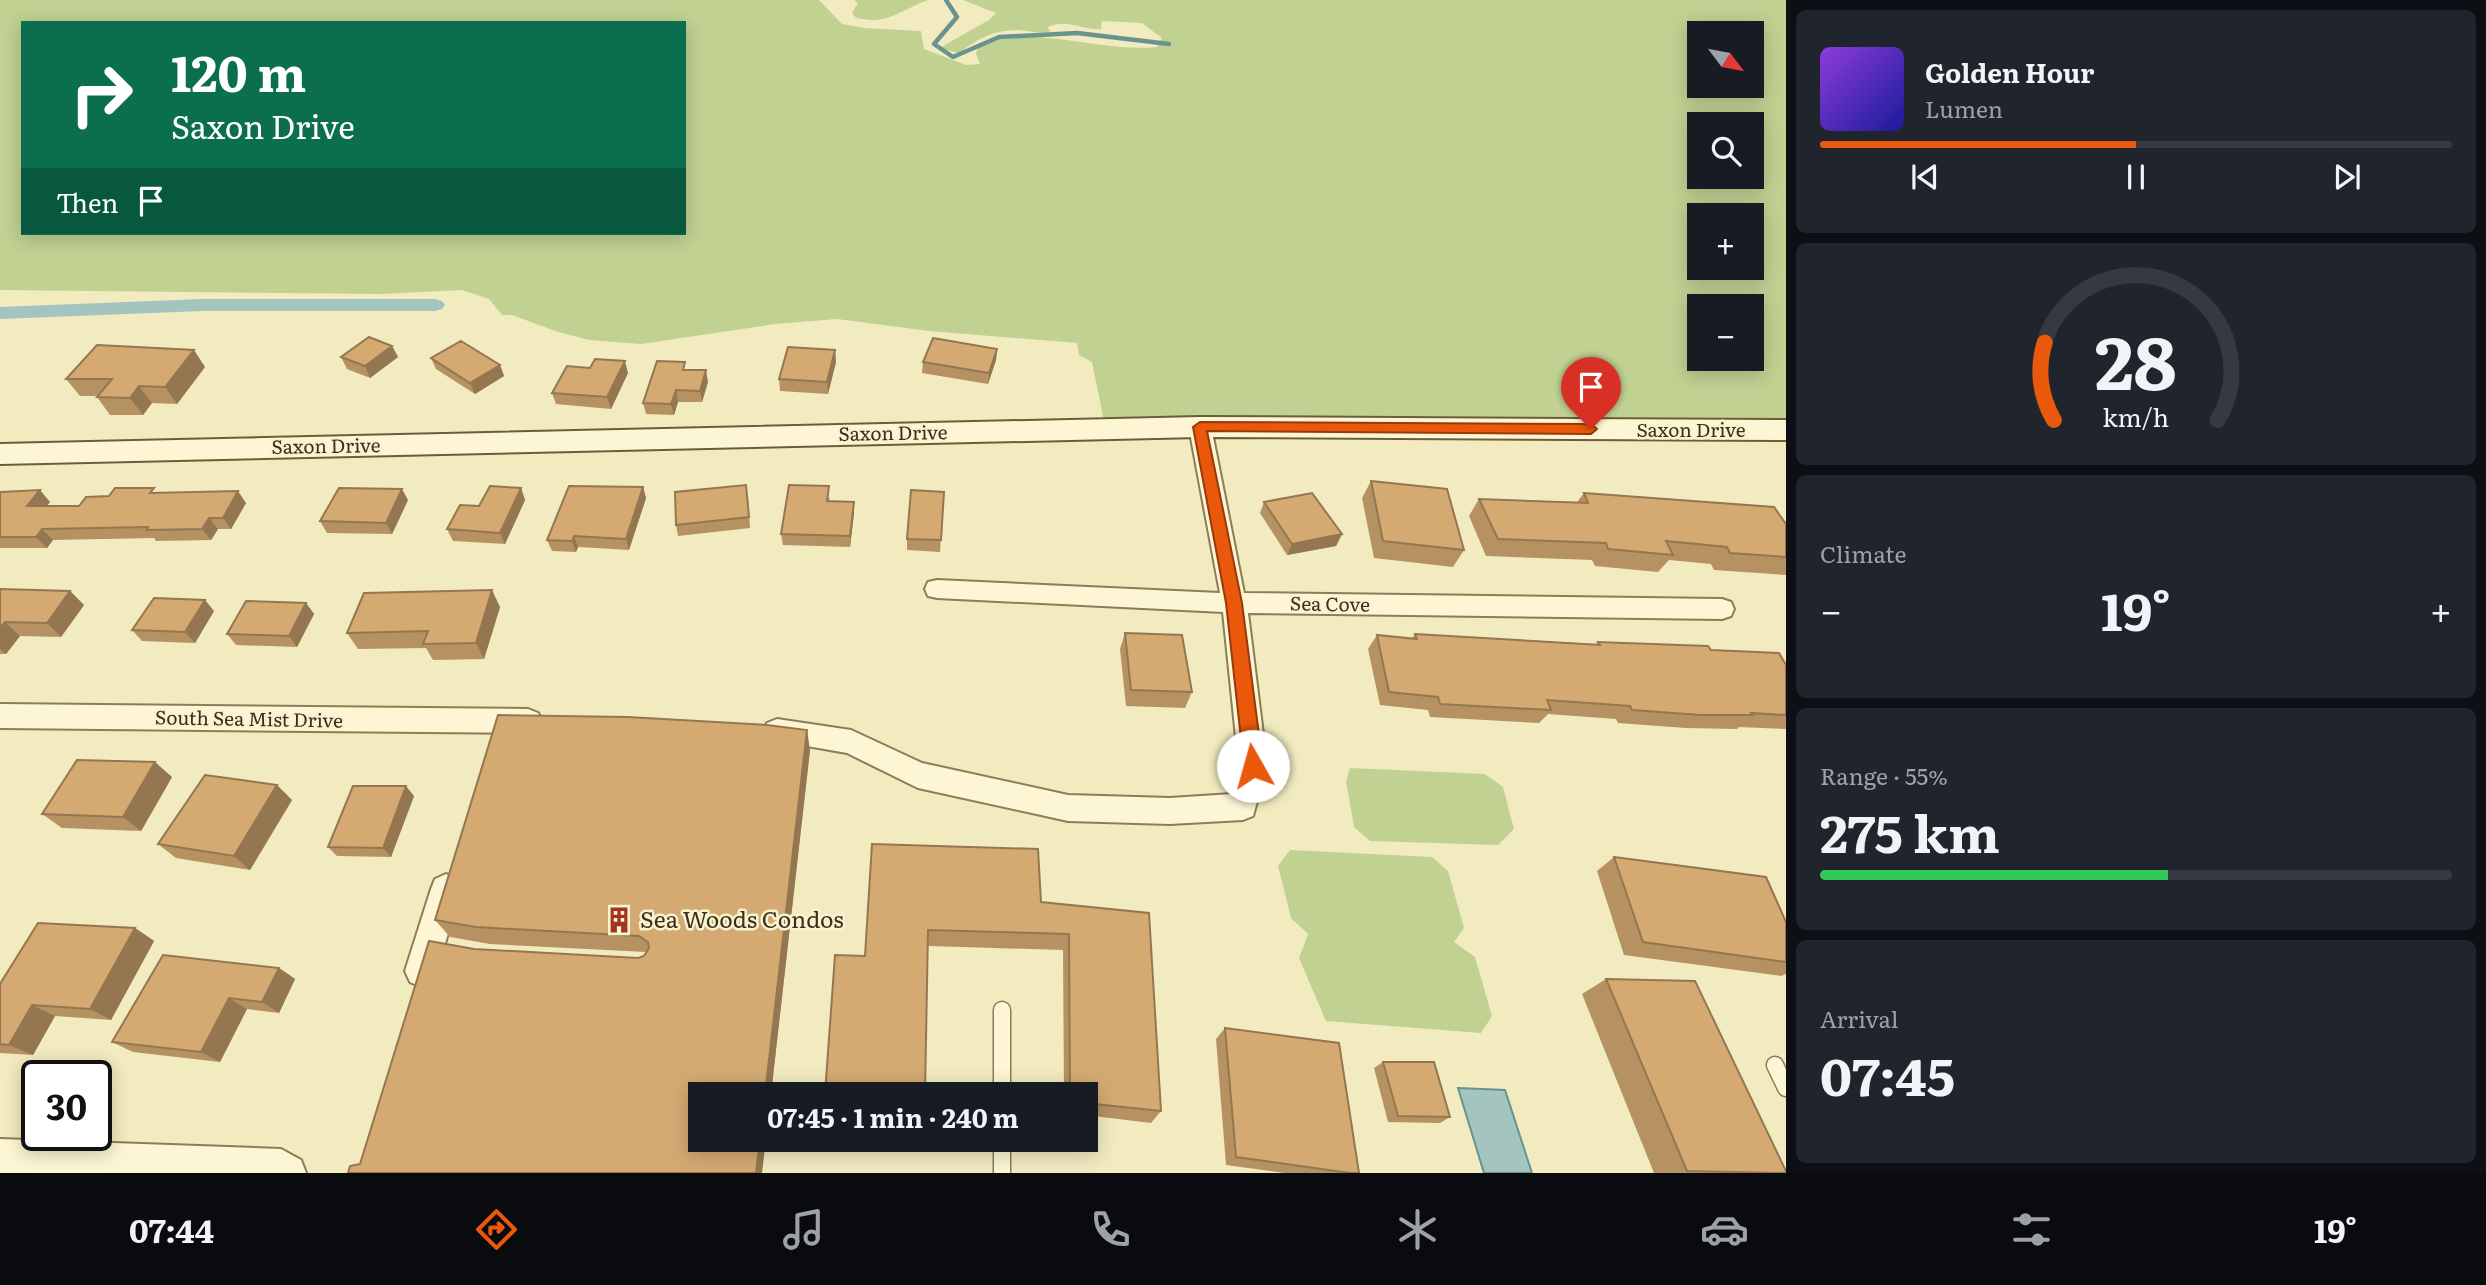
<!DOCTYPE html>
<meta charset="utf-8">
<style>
:root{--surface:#171b24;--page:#20242c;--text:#f1f3f6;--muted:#9ea1a6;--line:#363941;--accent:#ea580c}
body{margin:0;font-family:Literata,serif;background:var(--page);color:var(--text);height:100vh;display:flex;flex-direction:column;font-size:26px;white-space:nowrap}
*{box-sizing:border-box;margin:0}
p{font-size:23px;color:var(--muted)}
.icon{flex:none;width:38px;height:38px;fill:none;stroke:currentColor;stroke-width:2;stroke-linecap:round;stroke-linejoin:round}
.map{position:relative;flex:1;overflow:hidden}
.sheet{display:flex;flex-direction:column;gap:10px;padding:10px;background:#0d0f14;width:700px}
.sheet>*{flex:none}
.banner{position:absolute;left:21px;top:21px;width:665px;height:214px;border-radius:0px;box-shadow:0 4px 18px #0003;background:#0b6e4f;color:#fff;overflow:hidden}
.needle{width:46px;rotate:122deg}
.buttons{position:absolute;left:1687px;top:21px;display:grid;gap:14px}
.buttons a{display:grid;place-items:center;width:77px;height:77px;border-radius:0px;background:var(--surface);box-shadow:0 4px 18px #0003;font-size:35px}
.speed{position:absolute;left:21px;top:1060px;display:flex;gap:14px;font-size:35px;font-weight:700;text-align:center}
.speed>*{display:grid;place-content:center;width:91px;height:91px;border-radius:50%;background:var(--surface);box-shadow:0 4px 18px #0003;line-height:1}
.speed .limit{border:4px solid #111;border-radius:10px;background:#fff;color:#111}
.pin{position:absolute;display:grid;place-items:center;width:60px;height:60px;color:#fff;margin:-72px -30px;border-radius:50% 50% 50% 0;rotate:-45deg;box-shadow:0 0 7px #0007}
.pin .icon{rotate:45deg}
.me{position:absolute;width:77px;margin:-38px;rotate:353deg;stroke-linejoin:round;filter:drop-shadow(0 0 5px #0008)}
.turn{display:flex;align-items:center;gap:24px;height:147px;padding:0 35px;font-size:32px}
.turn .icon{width:91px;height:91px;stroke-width:2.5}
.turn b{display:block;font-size:49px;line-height:60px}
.then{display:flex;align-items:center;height:66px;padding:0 35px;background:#0003;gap:14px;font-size:26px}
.big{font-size:52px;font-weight:700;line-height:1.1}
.sheet .tile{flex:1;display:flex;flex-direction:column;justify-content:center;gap:10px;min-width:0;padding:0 24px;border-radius:10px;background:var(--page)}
.sheet .dial{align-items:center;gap:0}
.dial svg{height:182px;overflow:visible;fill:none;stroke:var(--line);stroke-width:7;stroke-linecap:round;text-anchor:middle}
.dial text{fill:var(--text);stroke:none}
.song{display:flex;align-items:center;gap:21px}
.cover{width:84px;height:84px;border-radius:10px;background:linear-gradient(135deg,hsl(270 70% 55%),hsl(240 70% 35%))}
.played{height:7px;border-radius:4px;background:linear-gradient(90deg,var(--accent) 50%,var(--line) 50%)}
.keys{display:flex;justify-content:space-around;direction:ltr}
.heat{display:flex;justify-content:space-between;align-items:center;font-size:38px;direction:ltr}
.charge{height:10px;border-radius:5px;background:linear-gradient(90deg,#34c759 55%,var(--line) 0)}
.trip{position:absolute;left:688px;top:1082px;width:410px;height:70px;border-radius:0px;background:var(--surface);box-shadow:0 4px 18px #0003;font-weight:700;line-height:70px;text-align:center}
.tab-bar{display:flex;height:112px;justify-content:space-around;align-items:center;background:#090b0e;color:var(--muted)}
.tab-bar .icon{width:49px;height:49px}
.tab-bar .selected{color:var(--accent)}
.tab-bar b{font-size:32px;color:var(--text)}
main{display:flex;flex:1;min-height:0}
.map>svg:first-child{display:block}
.green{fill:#c0d192;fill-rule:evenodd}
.water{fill:#a3c4bf;stroke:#69938f;stroke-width:2}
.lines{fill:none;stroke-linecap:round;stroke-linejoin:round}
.stream{stroke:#69938f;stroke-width:4.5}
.canal{fill:#a3c4bf;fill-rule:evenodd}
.lane-casing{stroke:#8d7c56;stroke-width:19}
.street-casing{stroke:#8d7c56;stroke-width:4}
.secondary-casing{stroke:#6e5c39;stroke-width:4}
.lane{stroke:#fcf6d4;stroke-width:16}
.street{fill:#fcf6d4;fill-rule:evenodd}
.secondary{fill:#fcf6d4;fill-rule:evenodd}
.wall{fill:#b69262}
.shaded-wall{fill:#947750}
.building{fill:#d4aa72;stroke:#947750;stroke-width:2}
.route{fill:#ea580c;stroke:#983908;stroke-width:2}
.labels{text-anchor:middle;stroke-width:5;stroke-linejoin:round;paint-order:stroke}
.street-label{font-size:19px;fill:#3b301c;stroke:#f9f3d0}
.near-poi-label{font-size:23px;fill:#3b301c;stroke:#f9f3d0;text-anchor:start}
</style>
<main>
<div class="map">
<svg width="1786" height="1173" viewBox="0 0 1786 1173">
<rect width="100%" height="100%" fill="#f2ebc0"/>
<path class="green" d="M0,0H819L842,24L864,28L921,31L924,49L966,65L980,64L976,54L979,44C1037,24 1098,53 1157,47L1162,38L1142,23L1102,21L1101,29C1084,31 1064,17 1047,28L1051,31C1040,35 1029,30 1017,30C994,30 977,39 959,53L942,49L943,46L989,20L996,13L963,0H1786V423L1104,421L1092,362L1079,355L1077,343L929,331L837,319L775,324L641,344L589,340L558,332L512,315H502L489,299L462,290L382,294L0,290ZM23,23H684V233H23ZM1699,33H1752V86H1699ZM1699,124H1752V177H1699ZM1699,215H1752V268H1699ZM1699,306H1752V359H1699Z
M854,0H928C900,10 885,27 855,17L852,13L858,3Z
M1350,768L1485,774L1503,787L1514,829L1498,845L1370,841L1354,827L1346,781Z
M1290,850L1432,857L1448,871L1464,928L1454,942L1475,957L1492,1016L1481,1033L1326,1021L1299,958L1308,934L1291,918L1278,866Z"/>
<path class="water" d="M1458,1088L1505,1090L1532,1173H1484Z"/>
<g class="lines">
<path class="stream" d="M946,0L957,17L934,44L953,57L999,37L1077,33L1169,44"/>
<path class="canal" d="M202,299H435L442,301L445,305L442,309L435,311H202L0,319V307Z"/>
<g class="lane-casing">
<path id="lane" d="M1002,1010V1094
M1775,1065L1786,1088
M1002,1139V1173"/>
</g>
<g class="street-casing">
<path id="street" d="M1200,420L1207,422L1211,427L1244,593L1722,599L1731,602L1734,609L1731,616L1722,619L1248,613L1267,766L1253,816L1243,820L1170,824L1068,821L918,788L847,753L767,739L763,731L767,723L777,719L851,730L922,763L1068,795L1170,798L1232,794L1239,766L1223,612L937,598L928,596L925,589L928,582L937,580L1220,593L1189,427L1193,422Z
M0,704L528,709L538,713L542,721L538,729L528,733L0,728Z
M446,874L457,879L461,889L437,971L432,982L421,987L410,982L405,971L431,889L435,879Z
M0,1139L281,1149L301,1160L306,1173H0Z"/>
</g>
<g class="secondary-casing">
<path id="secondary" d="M1200,417L1786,420V440L1200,437L0,464V444Z"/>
</g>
<use href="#lane" class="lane"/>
<use href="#street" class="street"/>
<use href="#secondary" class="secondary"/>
</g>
<path class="wall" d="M392,346L398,357L370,378L347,369L341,357Z
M997,349L996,360L988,384L922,373L923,362Z
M835,350L836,362L828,394L780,391L779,379Z
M431,358L500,365L504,376L475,394L436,369Z
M205,367L177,404L152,403L143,415H110L97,397L98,396H80L66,379Z
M590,368L628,373L611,409L556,404L552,393Z
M687,370L708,382L702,402H678L674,415L646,414L643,403Z
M1371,481L1464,550L1453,567L1374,558L1362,498Z
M643,487L646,498L629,550L578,547L576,552L552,551L547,540Z
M521,488L525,500L505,544L453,541L447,529L479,506Z
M0,492L50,502L47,506H79L109,496L158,493L246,503L231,529H218L211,540L156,541L154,538L53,540L47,548H0Z
M944,492L940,552L907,550V539Z
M1584,493L1786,524V575L1714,570L1711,564L1669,560L1658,572L1595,566L1592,560L1486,556L1469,516L1479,499L1577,502Z
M748,496L750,528L678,536L676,525Z
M830,497L829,501L854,502V513L850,547L783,545L781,534Z
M408,500L392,534L327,533L320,521Z
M1264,502L1342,534L1336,546L1287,555L1260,513Z
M0,589L70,591L84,605L61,637L20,636L6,654H0Z
M306,603L314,614L297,647L236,645L227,634Z
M500,607L484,659L433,660L426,648L358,649L347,633Z
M214,611L195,643L142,641L132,630Z
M1125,633L1192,692L1185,708L1126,706L1120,649Z
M1415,634L1596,644L1598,642L1711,650L1786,665V729L1739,727L1737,729L1686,728L1618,723L1616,719L1548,714L1539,723L1430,717L1428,710L1380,705L1368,649L1377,635L1412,638Z
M810,750L771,1094H700L360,1164L638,958L644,956L646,952L490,944L450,937L435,920Z
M172,777L141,831L62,828L42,814Z
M277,785L292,800L250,870L176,858L158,844Z
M414,796L391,857L337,856L328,847Z
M872,844L1041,902L1149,913L1161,1111L1151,1123L1085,1115V1094H1064L1063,950L928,946L865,956Z
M1614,857L1786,922V974L1781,976L1624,955L1597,871Z
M135,928L154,941L111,1020L55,1016L33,1055L0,1053V984Z
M279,968L295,979L279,1013L247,1009L220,1062L133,1052L112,1042Z
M1606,979L1786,1173H1654L1582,994Z
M1225,1028L1359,1173H1285L1226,1165L1216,1039Z
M1383,1062L1450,1117L1440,1123L1388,1122L1374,1068Z
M823,1139H924L923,1149L825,1145Z"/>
<path class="shaded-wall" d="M392,346L398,357L370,378L365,366Z
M997,349L996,360L988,384L989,373Z
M194,350L205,367L177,404L165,387Z
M835,350L836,362L828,394L827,382Z
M625,361L628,373L611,409L607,397Z
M500,365L504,376L475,394L470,383Z
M706,370L708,382L702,402L700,391Z
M139,386L152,403L143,415L130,398Z
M676,390L678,402L674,415L671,404Z
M643,487L646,498L629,550L626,539Z
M521,488L525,500L505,544L500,533Z
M402,489L408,500L392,534L386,523Z
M40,490L50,502L38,517L27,506Z
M238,491L246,503L231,529L223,518Z
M854,502V513L850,547V536Z
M209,518L218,529L211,540L202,529Z
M42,529L53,540L47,548L36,537Z
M1342,534L1336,546L1287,555L1292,544Z
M574,536L578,547L576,552L572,541Z
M492,590L500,607L484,659L476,643Z
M70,591L84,605L61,637L47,623Z
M205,600L214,611L195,643L185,632Z
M306,603L314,614L297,647L289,636Z
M5,622L20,636L6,654L0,649V628Z
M807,730L810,750L771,1094H765Z
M155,762L172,777L141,831L123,817Z
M277,785L292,800L250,870L234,856Z
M406,786L414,796L391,857L383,848Z
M135,928L154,941L111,1020L90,1009Z
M279,968L295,979L279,1013L262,1002Z
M229,998L247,1009L220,1062L201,1052Z
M32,1005L55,1016L33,1055L9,1045Z
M760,1139H766L762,1173H756Z"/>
<path class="building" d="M369,337L392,346L365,366L341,357Z
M933,338L997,349L989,373L923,362Z
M461,341L500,365L470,383L431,358Z
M97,345L194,350L165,387L139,386L130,398L97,397L112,379H66Z
M788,347L835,350L827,382L779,379Z
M595,359L625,361L607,397L552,393L567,366L590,368Z
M657,361L685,362L683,370H706L700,391L676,390L671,404L643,403Z
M1371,481L1447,489L1464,550L1383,541Z
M746,485L749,517L676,525L675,492Z
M789,485L829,486L827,501L854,502L850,536L781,534Z
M490,486L521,488L500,533L447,529L460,505L479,506Z
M569,486L643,487L626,539L574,536L572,541L547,540Z
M115,488H154L150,493L238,491L223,518H209L202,529L147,530L148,527L42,529L36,537H0V492L40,490L27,506H79L86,497L109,496Z
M339,488L402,489L386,523L320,521Z
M911,490L944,492L941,540L907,539Z
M1312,493L1342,534L1292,544L1264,502Z
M1584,493L1774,507L1786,524V557L1730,553L1727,547L1666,541L1673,555L1608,549L1606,543L1498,539L1479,499L1588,503Z
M0,589L70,591L47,623L5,622L0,628Z
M492,590L476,643L423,644L428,631L347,633L364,593Z
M154,598L205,600L185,632L132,630Z
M246,601L306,603L289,636L227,634Z
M1125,633L1182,635L1192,692L1131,690Z
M1415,634L1600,645L1598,642L1708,646L1711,650L1779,653L1786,665V715L1751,713L1753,715H1701L1632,710L1630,706L1547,700L1551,710L1440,704L1438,697L1389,692L1377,635L1417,639Z
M498,715L628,717L767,725L807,730L765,1094H700V1139H760L756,1173H348L350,1166L360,1164L429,941L474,949L638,958L644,956L649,948L648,942L639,936L476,927L435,920Z
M77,760L155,762L123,817L42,814Z
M205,775L277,785L234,856L158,844Z
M353,786H406L383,848L328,847Z
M872,844L1038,849L1041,902L1149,913L1161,1111L1085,1103V1094H1070L1069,934L928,930L925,1094H825L835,955L865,956Z
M1614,857L1766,877L1786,922V962L1643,942Z
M38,923L135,928L90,1009L32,1005L9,1045L0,1044V984Z
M163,955L279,968L262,1002L229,998L201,1052L112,1042Z
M1606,979L1695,981L1786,1171V1173L1687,1171Z
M1225,1028L1339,1043L1359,1173H1350L1236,1157Z
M1383,1062H1434L1450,1117L1398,1116Z"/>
<path class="route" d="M1200,422L1591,424L1597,429L1591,434L1207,431L1242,603L1263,766L1260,772L1253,774L1247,772L1244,766L1226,603L1193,427Z"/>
<defs>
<g id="building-bare" transform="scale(2.1)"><path d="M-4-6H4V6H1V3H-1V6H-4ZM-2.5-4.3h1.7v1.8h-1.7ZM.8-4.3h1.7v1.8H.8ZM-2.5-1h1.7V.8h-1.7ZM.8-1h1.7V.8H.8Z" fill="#a23420" stroke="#f9f3d0" stroke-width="2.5" paint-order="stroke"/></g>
</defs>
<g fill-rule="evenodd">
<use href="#building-bare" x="619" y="920"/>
</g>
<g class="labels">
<g class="street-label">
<text x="1691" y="437">Saxon Drive</text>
<text transform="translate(893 433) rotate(-1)" y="7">Saxon Drive</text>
<text transform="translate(326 446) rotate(-1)" y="7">Saxon Drive</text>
<text transform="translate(1330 604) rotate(1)" y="7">Sea Cove</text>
<text transform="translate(249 719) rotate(1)" y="7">South Sea Mist Drive</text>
</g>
<g class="near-poi-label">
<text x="640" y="928">Sea Woods Condos</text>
</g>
</g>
</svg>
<div class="buttons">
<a><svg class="needle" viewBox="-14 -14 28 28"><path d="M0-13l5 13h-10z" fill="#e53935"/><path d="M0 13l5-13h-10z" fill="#9ea1a6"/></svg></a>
<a><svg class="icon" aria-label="search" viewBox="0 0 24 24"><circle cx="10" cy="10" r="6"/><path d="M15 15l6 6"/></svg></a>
<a>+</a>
<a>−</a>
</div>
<div class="speed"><div class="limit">30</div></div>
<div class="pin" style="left:1591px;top:429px;background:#d93025"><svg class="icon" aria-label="arrive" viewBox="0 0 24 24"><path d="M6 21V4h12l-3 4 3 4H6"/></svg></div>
<svg class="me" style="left:1253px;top:766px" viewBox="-20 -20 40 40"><circle r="19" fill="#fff"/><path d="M0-13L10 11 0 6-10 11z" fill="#ea580c"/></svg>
<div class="trip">07:45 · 1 min · 240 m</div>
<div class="banner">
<div class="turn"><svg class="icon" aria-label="right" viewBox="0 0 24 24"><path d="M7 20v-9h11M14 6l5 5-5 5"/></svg><div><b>120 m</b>Saxon Drive</div></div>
<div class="then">Then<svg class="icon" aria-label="arrive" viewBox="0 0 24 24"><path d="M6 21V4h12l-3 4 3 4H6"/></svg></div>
</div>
</div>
<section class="sheet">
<div class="tile">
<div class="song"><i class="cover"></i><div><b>Golden Hour</b><p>Lumen</p></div></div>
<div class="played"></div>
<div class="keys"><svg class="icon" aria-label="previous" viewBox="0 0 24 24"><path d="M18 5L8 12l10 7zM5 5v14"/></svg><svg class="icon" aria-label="pause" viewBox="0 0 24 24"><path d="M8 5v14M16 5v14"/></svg><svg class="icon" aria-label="next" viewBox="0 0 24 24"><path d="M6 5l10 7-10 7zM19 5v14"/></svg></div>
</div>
<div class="tile dial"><svg viewBox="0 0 100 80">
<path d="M14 69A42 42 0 1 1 86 69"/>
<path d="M14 69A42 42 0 0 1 10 35" stroke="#ea580c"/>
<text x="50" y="56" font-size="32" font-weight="700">28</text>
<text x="50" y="72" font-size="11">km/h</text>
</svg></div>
<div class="tile"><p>Climate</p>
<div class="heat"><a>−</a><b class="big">19°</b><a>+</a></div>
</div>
<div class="tile"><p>Range · 55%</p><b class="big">275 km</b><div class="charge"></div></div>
<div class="tile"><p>Arrival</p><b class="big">07:45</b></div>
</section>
</main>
<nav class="tab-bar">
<b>07:44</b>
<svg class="icon selected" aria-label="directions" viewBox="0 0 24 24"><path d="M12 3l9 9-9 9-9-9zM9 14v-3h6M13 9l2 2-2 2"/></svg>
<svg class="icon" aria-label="music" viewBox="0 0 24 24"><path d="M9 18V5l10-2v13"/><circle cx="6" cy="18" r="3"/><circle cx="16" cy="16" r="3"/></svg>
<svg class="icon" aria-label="phone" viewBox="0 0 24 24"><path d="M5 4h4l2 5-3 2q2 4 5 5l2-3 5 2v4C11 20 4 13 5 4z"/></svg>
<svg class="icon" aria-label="climate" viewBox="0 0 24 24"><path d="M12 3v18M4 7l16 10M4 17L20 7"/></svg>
<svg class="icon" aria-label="car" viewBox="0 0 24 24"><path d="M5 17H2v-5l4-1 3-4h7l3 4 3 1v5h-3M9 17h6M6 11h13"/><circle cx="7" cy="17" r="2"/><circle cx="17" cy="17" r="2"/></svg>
<svg class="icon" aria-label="filters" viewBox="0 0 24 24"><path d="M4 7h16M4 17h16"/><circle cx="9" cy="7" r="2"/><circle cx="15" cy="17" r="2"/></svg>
<b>19°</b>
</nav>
